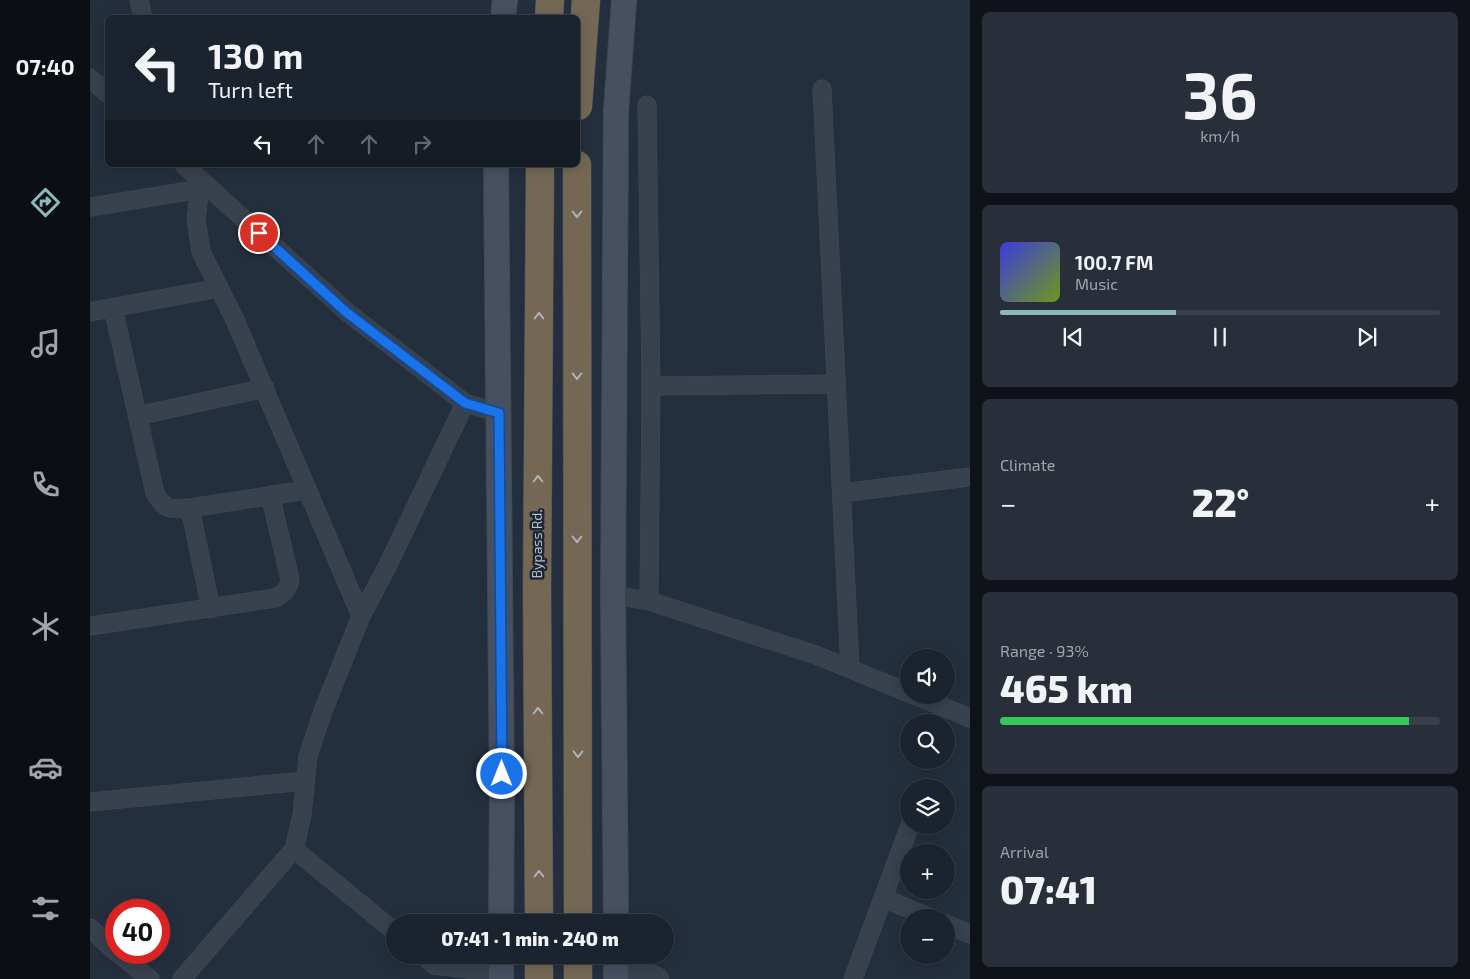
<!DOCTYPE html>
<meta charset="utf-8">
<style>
:root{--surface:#1b232e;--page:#282f3a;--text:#f1f3f6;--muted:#a0a4aa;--line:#39404a;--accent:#8bbbb9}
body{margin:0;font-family:"Exo 2",sans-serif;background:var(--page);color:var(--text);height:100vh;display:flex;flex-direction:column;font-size:19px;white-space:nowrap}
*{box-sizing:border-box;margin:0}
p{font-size:16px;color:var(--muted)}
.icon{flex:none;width:28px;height:28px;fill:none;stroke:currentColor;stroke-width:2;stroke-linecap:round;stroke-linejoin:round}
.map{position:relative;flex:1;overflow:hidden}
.side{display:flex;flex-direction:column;gap:12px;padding:12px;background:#0f1319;width:500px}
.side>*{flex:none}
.banner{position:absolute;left:15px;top:15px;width:475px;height:152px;border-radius:8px;box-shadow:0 2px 12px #0003,0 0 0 1px var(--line);background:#1b232e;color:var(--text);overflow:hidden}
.buttons{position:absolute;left:810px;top:649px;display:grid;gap:10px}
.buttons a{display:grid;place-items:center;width:55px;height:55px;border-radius:50%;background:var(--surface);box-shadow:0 2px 12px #0003,0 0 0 1px var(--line);font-size:25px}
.speed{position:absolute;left:15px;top:899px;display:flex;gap:10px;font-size:25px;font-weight:700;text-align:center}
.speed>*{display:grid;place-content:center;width:65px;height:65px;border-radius:50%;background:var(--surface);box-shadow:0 2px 12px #0003,0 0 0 1px var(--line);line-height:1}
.speed .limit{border:8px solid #d22;background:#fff;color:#111}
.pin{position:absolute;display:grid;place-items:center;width:42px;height:42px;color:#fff;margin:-21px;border:2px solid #fff;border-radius:50%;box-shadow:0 1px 5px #0007}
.me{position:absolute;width:55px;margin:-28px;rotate:0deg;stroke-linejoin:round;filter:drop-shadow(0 0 4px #0008)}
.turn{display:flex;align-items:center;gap:18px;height:105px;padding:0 20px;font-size:22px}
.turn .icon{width:65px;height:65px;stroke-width:2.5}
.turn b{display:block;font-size:35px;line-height:42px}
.lanes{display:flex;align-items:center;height:48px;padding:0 20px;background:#0003;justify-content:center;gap:25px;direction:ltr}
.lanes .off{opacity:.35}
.big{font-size:38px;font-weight:800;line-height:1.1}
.side .widget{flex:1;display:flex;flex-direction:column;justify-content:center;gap:8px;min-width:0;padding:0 18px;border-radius:8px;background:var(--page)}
.side .dial{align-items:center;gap:0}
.dial b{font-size:65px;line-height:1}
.song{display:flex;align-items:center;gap:15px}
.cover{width:60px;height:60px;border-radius:8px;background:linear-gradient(135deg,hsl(240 70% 55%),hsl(80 70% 35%))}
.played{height:5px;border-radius:2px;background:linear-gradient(90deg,var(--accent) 40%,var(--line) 40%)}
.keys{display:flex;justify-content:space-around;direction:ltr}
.heat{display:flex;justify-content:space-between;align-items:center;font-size:28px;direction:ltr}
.charge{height:8px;border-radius:4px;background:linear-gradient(90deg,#34c759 93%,var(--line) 0)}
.trip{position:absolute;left:296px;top:914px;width:288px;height:50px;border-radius:25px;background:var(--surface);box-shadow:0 2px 12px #0003,0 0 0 1px var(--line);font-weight:800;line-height:50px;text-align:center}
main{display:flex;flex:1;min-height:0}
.menu{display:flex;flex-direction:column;width:90px;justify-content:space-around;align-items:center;background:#0b0e12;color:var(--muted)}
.menu .icon{width:35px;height:35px}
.menu .active{color:var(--accent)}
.menu b{font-size:22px;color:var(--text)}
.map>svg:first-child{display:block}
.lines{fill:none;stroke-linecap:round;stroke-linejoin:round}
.street-casing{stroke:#414a57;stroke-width:19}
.secondary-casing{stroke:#414a57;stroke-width:26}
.highway-casing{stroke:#434c59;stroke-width:29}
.street{stroke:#38414e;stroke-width:18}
.secondary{stroke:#465061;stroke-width:24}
.highway{stroke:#746855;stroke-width:28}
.oneway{stroke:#aeb4bd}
.route-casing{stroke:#114b97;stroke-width:12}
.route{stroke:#1a73e8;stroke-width:9}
.labels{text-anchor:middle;stroke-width:5;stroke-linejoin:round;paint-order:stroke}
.street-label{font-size:14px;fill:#b4bcc9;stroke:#1d2633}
</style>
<main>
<nav class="menu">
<b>07:40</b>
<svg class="icon active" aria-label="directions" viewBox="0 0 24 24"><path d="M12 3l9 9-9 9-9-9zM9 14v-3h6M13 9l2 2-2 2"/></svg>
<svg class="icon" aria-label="music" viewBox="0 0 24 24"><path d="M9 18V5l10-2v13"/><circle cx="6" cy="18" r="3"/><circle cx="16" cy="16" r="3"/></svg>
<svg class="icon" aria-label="phone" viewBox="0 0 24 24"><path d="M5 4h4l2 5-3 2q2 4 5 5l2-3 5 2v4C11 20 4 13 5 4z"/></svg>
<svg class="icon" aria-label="climate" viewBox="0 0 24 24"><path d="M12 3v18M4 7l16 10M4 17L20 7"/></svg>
<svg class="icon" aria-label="car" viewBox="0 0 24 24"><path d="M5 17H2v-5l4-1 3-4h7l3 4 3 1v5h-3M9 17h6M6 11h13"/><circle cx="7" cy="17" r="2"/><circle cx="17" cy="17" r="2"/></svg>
<svg class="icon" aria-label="filters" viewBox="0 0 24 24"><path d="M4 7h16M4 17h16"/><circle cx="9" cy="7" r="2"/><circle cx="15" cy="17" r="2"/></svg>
</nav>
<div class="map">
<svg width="880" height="979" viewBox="0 0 880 979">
<rect width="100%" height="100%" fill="#242f3e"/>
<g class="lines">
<g class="street-casing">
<path id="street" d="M49,0L53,18
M0,78L18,94
M732,89L760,669
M557,105L561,386L559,601
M94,165L257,312L375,403L409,413
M111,180L106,219L111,252L145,320L271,616
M0,207L111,189
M23,308L65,493C75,511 81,509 100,508L216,490
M0,312L129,288
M561,386L746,384
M47,416L175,388
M752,493L880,477
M100,508L121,609
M523,595L559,601L726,655L819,693
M0,626L185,598C194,593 199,589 200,579L180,495
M824,695L880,718
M0,802L214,781
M204,849L305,932
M793,898L841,918
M856,924L880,934
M0,928L26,952
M27,952L60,979
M332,955L344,965L411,973
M526,971C540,971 560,969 570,979
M92,979L204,849L212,815L218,756L233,711L271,616L298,565L375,403
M763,979L820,825"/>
</g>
<g class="secondary-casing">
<path id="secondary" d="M413,18L415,0
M406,165L412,793L411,922
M526,922L523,595L526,112L534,0
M526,955V979
M411,979V955"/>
</g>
<g class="highway-casing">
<path id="highway" d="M459,18L460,0
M488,106L496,0
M487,165L488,922
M449,922L447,589L450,165
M449,955V979
M488,955V979"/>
</g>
<use href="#street" class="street"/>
<use href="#secondary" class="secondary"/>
<use href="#highway" class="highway"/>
</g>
<defs><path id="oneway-chevron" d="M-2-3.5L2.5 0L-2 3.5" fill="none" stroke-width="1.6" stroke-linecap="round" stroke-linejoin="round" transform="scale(1.25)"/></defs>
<g class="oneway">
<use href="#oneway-chevron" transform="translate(487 214) rotate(90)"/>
<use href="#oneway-chevron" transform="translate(449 316) rotate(-90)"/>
<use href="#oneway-chevron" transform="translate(487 376) rotate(90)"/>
<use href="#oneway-chevron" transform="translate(448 479) rotate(-90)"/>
<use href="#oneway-chevron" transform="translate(487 539) rotate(90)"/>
<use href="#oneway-chevron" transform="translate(448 711) rotate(-90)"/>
<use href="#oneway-chevron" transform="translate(488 754) rotate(90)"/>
<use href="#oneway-chevron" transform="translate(449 874) rotate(-90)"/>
</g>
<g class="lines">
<g class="route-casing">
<path id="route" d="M169,233L256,312L375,403L409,413L412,774"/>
</g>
<use href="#route" class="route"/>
</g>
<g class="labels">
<g class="street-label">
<text transform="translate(447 544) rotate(-90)" y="5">Bypass Rd.</text>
</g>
</g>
</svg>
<div class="buttons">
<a><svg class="icon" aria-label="sound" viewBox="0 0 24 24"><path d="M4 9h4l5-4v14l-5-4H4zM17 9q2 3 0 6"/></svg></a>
<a><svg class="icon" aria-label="search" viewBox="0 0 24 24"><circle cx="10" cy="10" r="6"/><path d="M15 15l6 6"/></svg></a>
<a><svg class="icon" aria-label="layers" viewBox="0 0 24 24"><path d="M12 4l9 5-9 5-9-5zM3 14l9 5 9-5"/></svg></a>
<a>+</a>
<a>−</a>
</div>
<div class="speed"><div class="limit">40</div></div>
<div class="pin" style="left:169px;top:233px;background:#d93025"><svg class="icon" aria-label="arrive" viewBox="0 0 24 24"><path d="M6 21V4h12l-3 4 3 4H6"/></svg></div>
<svg class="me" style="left:412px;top:774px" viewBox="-20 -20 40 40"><circle r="17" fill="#1a73e8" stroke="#fff" stroke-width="3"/><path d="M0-11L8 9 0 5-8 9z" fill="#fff"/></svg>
<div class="trip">07:41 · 1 min · 240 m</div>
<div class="banner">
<div class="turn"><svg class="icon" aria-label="left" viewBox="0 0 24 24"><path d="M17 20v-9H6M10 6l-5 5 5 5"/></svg><div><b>130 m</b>Turn left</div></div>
<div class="lanes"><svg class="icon" aria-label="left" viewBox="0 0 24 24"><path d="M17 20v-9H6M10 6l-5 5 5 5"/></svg><svg class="icon off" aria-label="ahead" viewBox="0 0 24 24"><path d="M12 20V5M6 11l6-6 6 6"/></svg><svg class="icon off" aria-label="ahead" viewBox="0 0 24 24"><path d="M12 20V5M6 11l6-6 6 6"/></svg><svg class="icon off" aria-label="right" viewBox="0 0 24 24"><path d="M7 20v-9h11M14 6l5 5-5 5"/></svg></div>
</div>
</div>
<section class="side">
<div class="widget dial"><b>36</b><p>km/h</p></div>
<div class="widget">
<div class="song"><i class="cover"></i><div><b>100.7 FM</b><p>Music</p></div></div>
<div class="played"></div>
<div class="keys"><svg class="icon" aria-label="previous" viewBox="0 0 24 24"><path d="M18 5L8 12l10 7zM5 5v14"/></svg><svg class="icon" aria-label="pause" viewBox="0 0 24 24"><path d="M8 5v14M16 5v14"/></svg><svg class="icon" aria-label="next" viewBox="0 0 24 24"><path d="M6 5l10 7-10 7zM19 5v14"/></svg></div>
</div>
<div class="widget"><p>Climate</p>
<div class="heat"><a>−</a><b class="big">22°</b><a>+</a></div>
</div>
<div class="widget"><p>Range · 93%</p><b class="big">465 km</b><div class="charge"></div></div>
<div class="widget"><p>Arrival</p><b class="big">07:41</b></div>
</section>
</main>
